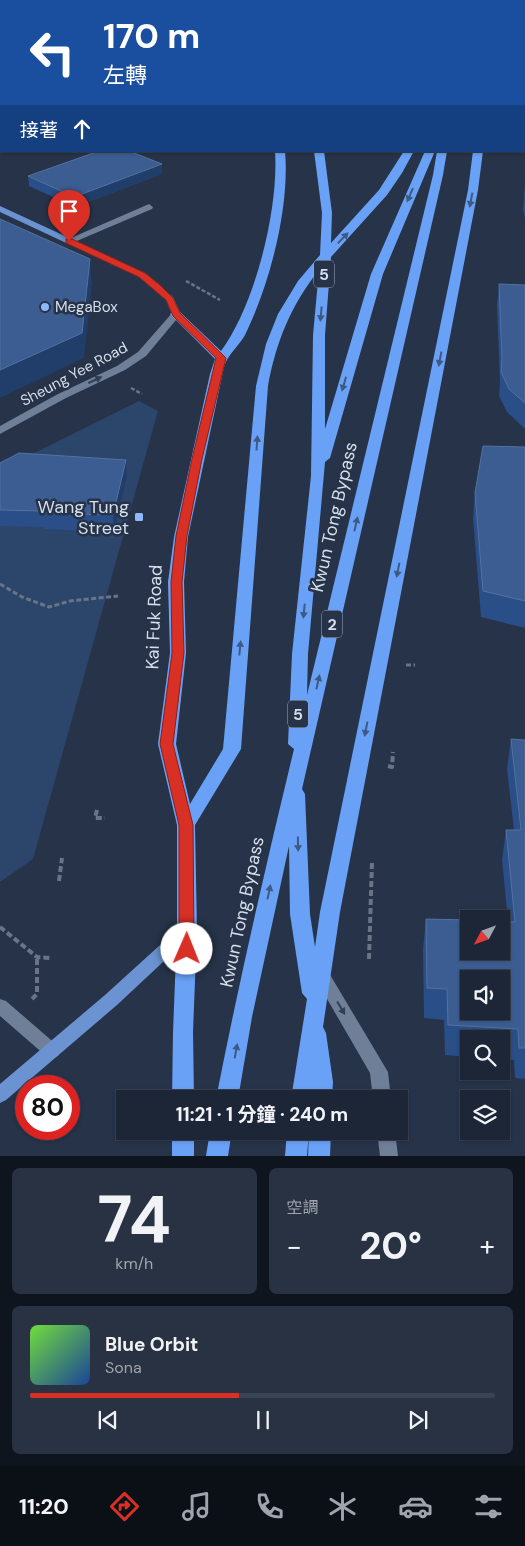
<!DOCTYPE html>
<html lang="zh-TW">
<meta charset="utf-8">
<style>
:root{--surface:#1c2636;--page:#293242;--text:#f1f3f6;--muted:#a0a5ad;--line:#3a4351;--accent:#d93025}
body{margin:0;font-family:"DM Sans","Noto Sans TC",sans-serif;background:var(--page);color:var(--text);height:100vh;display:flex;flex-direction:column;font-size:19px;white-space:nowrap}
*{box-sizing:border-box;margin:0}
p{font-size:16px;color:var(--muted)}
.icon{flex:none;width:28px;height:28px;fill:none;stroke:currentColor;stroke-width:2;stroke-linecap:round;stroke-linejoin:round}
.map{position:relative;height:1156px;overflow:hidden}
.side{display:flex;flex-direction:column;gap:12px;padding:12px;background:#0f151e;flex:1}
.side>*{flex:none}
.hud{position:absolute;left:0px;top:0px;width:525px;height:152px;box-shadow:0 1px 4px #0004,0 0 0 1px var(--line);background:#1a4fa0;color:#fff;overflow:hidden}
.needle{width:32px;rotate:229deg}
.tools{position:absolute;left:460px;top:910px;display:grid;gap:10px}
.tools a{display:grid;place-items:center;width:50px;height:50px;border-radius:0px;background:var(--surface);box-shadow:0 1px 4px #0004,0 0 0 1px var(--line);font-size:25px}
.speed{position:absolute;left:15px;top:1075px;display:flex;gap:10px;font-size:25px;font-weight:700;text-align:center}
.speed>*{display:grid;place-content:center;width:65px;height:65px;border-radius:50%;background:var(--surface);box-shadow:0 1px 4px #0004,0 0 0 1px var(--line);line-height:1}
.speed .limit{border:8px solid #d22;background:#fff;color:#111}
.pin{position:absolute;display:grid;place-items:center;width:42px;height:42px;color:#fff;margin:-51px -21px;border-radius:50% 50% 50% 0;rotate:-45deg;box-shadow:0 0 5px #0007}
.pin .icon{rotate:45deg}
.me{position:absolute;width:55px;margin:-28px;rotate:1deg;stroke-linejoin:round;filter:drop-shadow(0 0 4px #0008)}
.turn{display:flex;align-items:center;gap:18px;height:105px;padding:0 20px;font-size:22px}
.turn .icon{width:65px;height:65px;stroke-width:2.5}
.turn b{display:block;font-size:35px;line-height:42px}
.then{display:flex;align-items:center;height:48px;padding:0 20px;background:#0003;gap:10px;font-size:19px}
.big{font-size:38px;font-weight:700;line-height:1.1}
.side .tile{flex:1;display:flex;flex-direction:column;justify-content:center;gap:8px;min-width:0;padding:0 18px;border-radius:8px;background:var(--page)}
.side .dial{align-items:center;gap:0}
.dial b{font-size:65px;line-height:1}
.song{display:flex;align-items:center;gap:15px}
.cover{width:60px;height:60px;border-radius:8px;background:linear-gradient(135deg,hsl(100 70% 55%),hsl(220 70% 35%))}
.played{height:5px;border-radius:2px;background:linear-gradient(90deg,var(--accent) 45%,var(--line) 45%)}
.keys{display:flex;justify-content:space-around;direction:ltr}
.heat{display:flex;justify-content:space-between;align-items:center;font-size:28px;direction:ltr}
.side .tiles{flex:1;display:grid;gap:12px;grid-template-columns:1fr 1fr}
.tile:last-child{grid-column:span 2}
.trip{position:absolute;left:116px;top:1090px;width:292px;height:50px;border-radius:0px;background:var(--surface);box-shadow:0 1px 4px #0004,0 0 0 1px var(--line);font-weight:700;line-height:50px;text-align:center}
.tabs{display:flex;height:80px;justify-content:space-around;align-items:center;background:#0b0f16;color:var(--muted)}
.tabs .icon{width:35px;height:35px}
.tabs .selected{color:var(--accent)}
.tabs b{font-size:22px;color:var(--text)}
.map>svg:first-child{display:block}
.green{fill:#2c456b}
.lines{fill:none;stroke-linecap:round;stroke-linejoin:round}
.path-far2{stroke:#697587;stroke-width:2.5;stroke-dasharray:4 2;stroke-linecap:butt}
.path-far1{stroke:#697587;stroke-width:3;stroke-dasharray:5 2.5;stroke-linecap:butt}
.path{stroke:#697587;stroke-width:4;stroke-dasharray:6 3;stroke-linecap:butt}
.minor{fill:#6f7f98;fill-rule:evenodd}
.major{fill:#6b93d1;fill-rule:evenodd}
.highway{fill:#69a1f7;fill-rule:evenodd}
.wall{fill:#2a4e88}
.shaded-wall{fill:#213d6a}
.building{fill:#3c5d92;stroke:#5472a0;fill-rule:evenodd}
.oneway{fill:#3d5a85}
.oneway2{fill:#313e54}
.route{fill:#d93025;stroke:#8d1f18}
.poi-dot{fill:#8db9fc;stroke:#263348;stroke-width:2}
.labels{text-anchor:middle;stroke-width:5;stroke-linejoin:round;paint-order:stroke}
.far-poi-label{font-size:15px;fill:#d5deec;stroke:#263348;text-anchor:start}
.far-street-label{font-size:15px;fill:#d5deec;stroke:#263348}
.shield{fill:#263348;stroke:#a0abbb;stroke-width:1}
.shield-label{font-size:16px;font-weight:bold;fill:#d5deec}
.poi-label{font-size:18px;fill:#d5deec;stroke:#263348;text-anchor:end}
.street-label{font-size:18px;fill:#d5deec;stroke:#263348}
</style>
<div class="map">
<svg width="525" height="1156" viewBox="0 0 525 1156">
<rect width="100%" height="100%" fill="#263348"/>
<path class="green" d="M139,401L158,411L33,859L0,882V470Z"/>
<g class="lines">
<path class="path-far2" d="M186,281L220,300
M131,388L142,394"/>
<path class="path-far1" d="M0,584L22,597L49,607L70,601L118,596
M406,665H415"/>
<path class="path" d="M388,766L392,767L393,752
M97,810L95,818H105
M59,881L62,858
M0,927L37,957L50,958
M369,959L372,861
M32,999L37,994V957"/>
<path class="minor" d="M149,204L153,207L152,209L72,243H66L64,241Z
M176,311L181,314L146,356L125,370L66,398L0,434V426L58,394L117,366L138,352L173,312Z
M320,967L326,968L385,1067L388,1072L391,1099H373L370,1073L312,973L314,968Z
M0,999L6,1001L58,1046L61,1051L58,1056L52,1058L46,1056L0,1016Z
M377,1131H395L398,1156H380Z"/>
<path class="major" d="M0,118H1V122H0Z
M0,206L145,273L173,297L181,314L176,317L173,316L166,300L139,277L0,212Z
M187,924L193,926L195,930L193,934L117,1005L6,1100L0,1103V1084L105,995L181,926Z"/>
<path class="highway" d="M101,0H112L113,1H102Z
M146,0H157L158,1H147Z
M231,0H239V1H231Z
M370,0H378L379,1H371Z
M405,0H414L415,1H406Z
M477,0H485L486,1H478Z
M275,151H285C290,207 270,284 245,335C239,346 228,354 224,367L188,537L184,582L186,653L176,744L190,804L223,749L256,386L266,344L278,314L298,281L320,255L322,213L314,151H324L332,213L331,243L379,190L404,151H414L402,173L387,195L331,257L325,335V429L371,274L425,151H435L383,274L330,458L325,462L308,654L307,695L433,175L437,151H447L443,175L302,789L305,794L310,914L315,947L320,912L468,190L473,151H483L478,190L340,912L323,1027L326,1033L333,1082L332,1099H291L307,999L302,993L290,914L289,846L252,1017L238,1099H216C239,981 266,865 294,749L288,744L292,654L311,476L313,335L319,270C291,305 276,342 268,386L241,749L195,825L197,930L193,1032L194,1099H172L173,1032L177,930V825L158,744L170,653L168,582L174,537L210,374L215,359L170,314L172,312H180L221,351C255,305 279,209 275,151Z
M172,1131H194V1156H172Z
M210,1131H232L228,1156H206Z
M287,1131H309L307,1156H285Z
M309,1131H331L330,1156H308Z"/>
</g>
<path class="wall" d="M162,164V174L75,207L29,186L28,176Z
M525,181V219L523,210Z
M499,284L525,285V429L507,412L499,396L500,381L497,306Z
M525,447V628L481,617L473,518L475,493Z
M0,463L127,476L114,532L44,529V527L0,526Z
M511,739L525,740V1079L515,1078L514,1060L501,1059V1039H469V1057L445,1055L444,1020L424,1018L423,949L426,919L508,921L502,860L506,830H514L507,769Z"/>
<path class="shaded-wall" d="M162,164V174L75,207L74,197Z
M90,259L92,284L84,358L0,398V370Z
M126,460L127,476L114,532L113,515Z"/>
<path class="building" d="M99,151H129L162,164L74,197L28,176Z
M0,219L90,259L82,333L0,370Z
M499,284L525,285V403L509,389L501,372L502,359Z
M483,446L525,447V601L483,591L475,493Z
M19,453L126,460L113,515L42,513L43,511L0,510V463Z
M511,739L525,740V1048H519L518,1029L448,1025L447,989L427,988L426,919L469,920V951H501V921L515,922L506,830H521ZM469,979H501V1011H469Z"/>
<defs><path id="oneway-solid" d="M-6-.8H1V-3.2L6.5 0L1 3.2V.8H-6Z" transform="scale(1.25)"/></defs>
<g class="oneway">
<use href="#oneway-solid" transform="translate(410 195) rotate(113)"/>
<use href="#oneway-solid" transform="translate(471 200) rotate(101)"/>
<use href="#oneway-solid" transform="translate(343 238) rotate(-46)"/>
<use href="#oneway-solid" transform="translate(321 314) rotate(95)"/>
<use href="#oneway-solid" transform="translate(440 359) rotate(101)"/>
<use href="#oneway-solid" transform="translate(344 384) rotate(106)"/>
<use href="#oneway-solid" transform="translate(257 443) rotate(-86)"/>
<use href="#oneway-solid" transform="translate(356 524) rotate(-77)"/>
<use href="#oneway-solid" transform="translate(398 570) rotate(101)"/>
<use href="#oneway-solid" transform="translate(304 611) rotate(96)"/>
<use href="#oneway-solid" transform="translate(240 648) rotate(-85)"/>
<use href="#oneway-solid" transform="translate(318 682) rotate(-77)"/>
<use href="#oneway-solid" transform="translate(366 729) rotate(101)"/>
<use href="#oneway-solid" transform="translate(298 844) rotate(89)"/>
<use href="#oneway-solid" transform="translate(269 892) rotate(-78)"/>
<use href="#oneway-solid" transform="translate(236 1051) rotate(-80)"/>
</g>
<g class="oneway2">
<use href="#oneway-solid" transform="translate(95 380) rotate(-25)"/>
<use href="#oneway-solid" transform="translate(341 1008) rotate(59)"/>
</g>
<path class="route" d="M66,239H72L145,273L160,285L173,298L180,313L226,358L202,459L187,536L182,582L184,653L173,744L193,825L194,949L192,953L187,955L181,953L179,949V825L160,744L172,653L171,582L176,536L192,459L216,358L173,316L166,300L139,277L66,243Z"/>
<g class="poi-dot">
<circle cx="45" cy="307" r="5"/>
<rect x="134" y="512" width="10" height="10" rx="2.5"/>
</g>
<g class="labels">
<g class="far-poi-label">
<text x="55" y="312">MegaBox</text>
</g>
<g class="far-street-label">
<text transform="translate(74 374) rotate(-28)" y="5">Sheung Yee Road</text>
</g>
<g class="shield">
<rect x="314" y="260.5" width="20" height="27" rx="4"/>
<rect x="322" y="610.5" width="20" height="27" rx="4"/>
<rect x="288" y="700.5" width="20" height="27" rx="4"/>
</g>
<g class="shield-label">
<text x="324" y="280">5</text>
<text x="332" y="630">2</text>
<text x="298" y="720">5</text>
</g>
<g class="poi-label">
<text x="129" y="513">Wang Tung<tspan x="129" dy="21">Street</tspan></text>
</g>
<g class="street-label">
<text transform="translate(334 517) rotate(-77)" y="6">Kwun Tong Bypass</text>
<text transform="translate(154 617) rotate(-88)" y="6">Kai Fuk Road</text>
<text transform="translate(242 912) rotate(-78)" y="6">Kwun Tong Bypass</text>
</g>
</g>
</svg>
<div class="tools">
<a><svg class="needle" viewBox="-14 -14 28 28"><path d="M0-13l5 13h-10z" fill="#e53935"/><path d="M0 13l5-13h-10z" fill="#a0a5ad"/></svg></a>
<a><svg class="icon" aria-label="sound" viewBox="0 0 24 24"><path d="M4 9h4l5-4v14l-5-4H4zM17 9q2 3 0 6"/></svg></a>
<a><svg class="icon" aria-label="search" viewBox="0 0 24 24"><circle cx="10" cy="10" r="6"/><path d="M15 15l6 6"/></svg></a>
<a><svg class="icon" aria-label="layers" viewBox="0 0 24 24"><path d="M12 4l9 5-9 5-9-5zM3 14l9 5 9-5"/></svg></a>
</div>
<div class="speed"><div class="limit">80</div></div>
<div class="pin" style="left:69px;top:241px;background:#d93025"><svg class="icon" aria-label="arrive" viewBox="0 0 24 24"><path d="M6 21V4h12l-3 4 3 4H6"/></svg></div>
<svg class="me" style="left:187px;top:949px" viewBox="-20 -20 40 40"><circle r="19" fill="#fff"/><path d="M0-13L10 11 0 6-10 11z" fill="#d93025"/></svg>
<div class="trip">11:21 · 1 分鐘 · 240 m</div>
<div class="hud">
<div class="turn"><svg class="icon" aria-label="left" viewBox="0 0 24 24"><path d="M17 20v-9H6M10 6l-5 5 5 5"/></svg><div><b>170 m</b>左轉</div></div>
<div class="then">接著<svg class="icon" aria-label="ahead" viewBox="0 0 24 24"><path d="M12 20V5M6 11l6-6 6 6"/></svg></div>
</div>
</div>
<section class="side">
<div class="tiles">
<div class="tile dial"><b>74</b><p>km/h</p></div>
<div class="tile"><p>空調</p>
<div class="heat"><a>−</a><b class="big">20°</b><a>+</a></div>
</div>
<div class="tile">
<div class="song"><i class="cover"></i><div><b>Blue Orbit</b><p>Sona</p></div></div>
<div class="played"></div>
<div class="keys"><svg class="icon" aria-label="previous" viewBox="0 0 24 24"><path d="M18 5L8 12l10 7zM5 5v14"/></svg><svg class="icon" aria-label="pause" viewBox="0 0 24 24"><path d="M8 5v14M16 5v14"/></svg><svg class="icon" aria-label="next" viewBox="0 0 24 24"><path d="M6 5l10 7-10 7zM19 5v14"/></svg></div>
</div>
</div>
</section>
<nav class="tabs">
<b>11:20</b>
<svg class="icon selected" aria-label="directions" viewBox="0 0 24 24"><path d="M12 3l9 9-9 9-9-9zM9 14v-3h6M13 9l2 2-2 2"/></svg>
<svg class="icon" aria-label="music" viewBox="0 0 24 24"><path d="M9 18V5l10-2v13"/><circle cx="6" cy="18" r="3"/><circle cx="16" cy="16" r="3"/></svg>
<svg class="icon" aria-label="phone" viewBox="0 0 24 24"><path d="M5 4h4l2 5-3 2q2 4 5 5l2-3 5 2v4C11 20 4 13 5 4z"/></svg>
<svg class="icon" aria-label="climate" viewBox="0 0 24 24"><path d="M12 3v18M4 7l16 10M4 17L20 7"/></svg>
<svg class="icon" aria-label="car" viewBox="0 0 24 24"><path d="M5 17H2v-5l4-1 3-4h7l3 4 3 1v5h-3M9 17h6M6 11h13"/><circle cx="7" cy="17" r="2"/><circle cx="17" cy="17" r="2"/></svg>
<svg class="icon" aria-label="filters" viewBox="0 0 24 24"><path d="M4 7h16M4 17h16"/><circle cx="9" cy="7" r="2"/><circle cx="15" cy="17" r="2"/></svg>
</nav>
